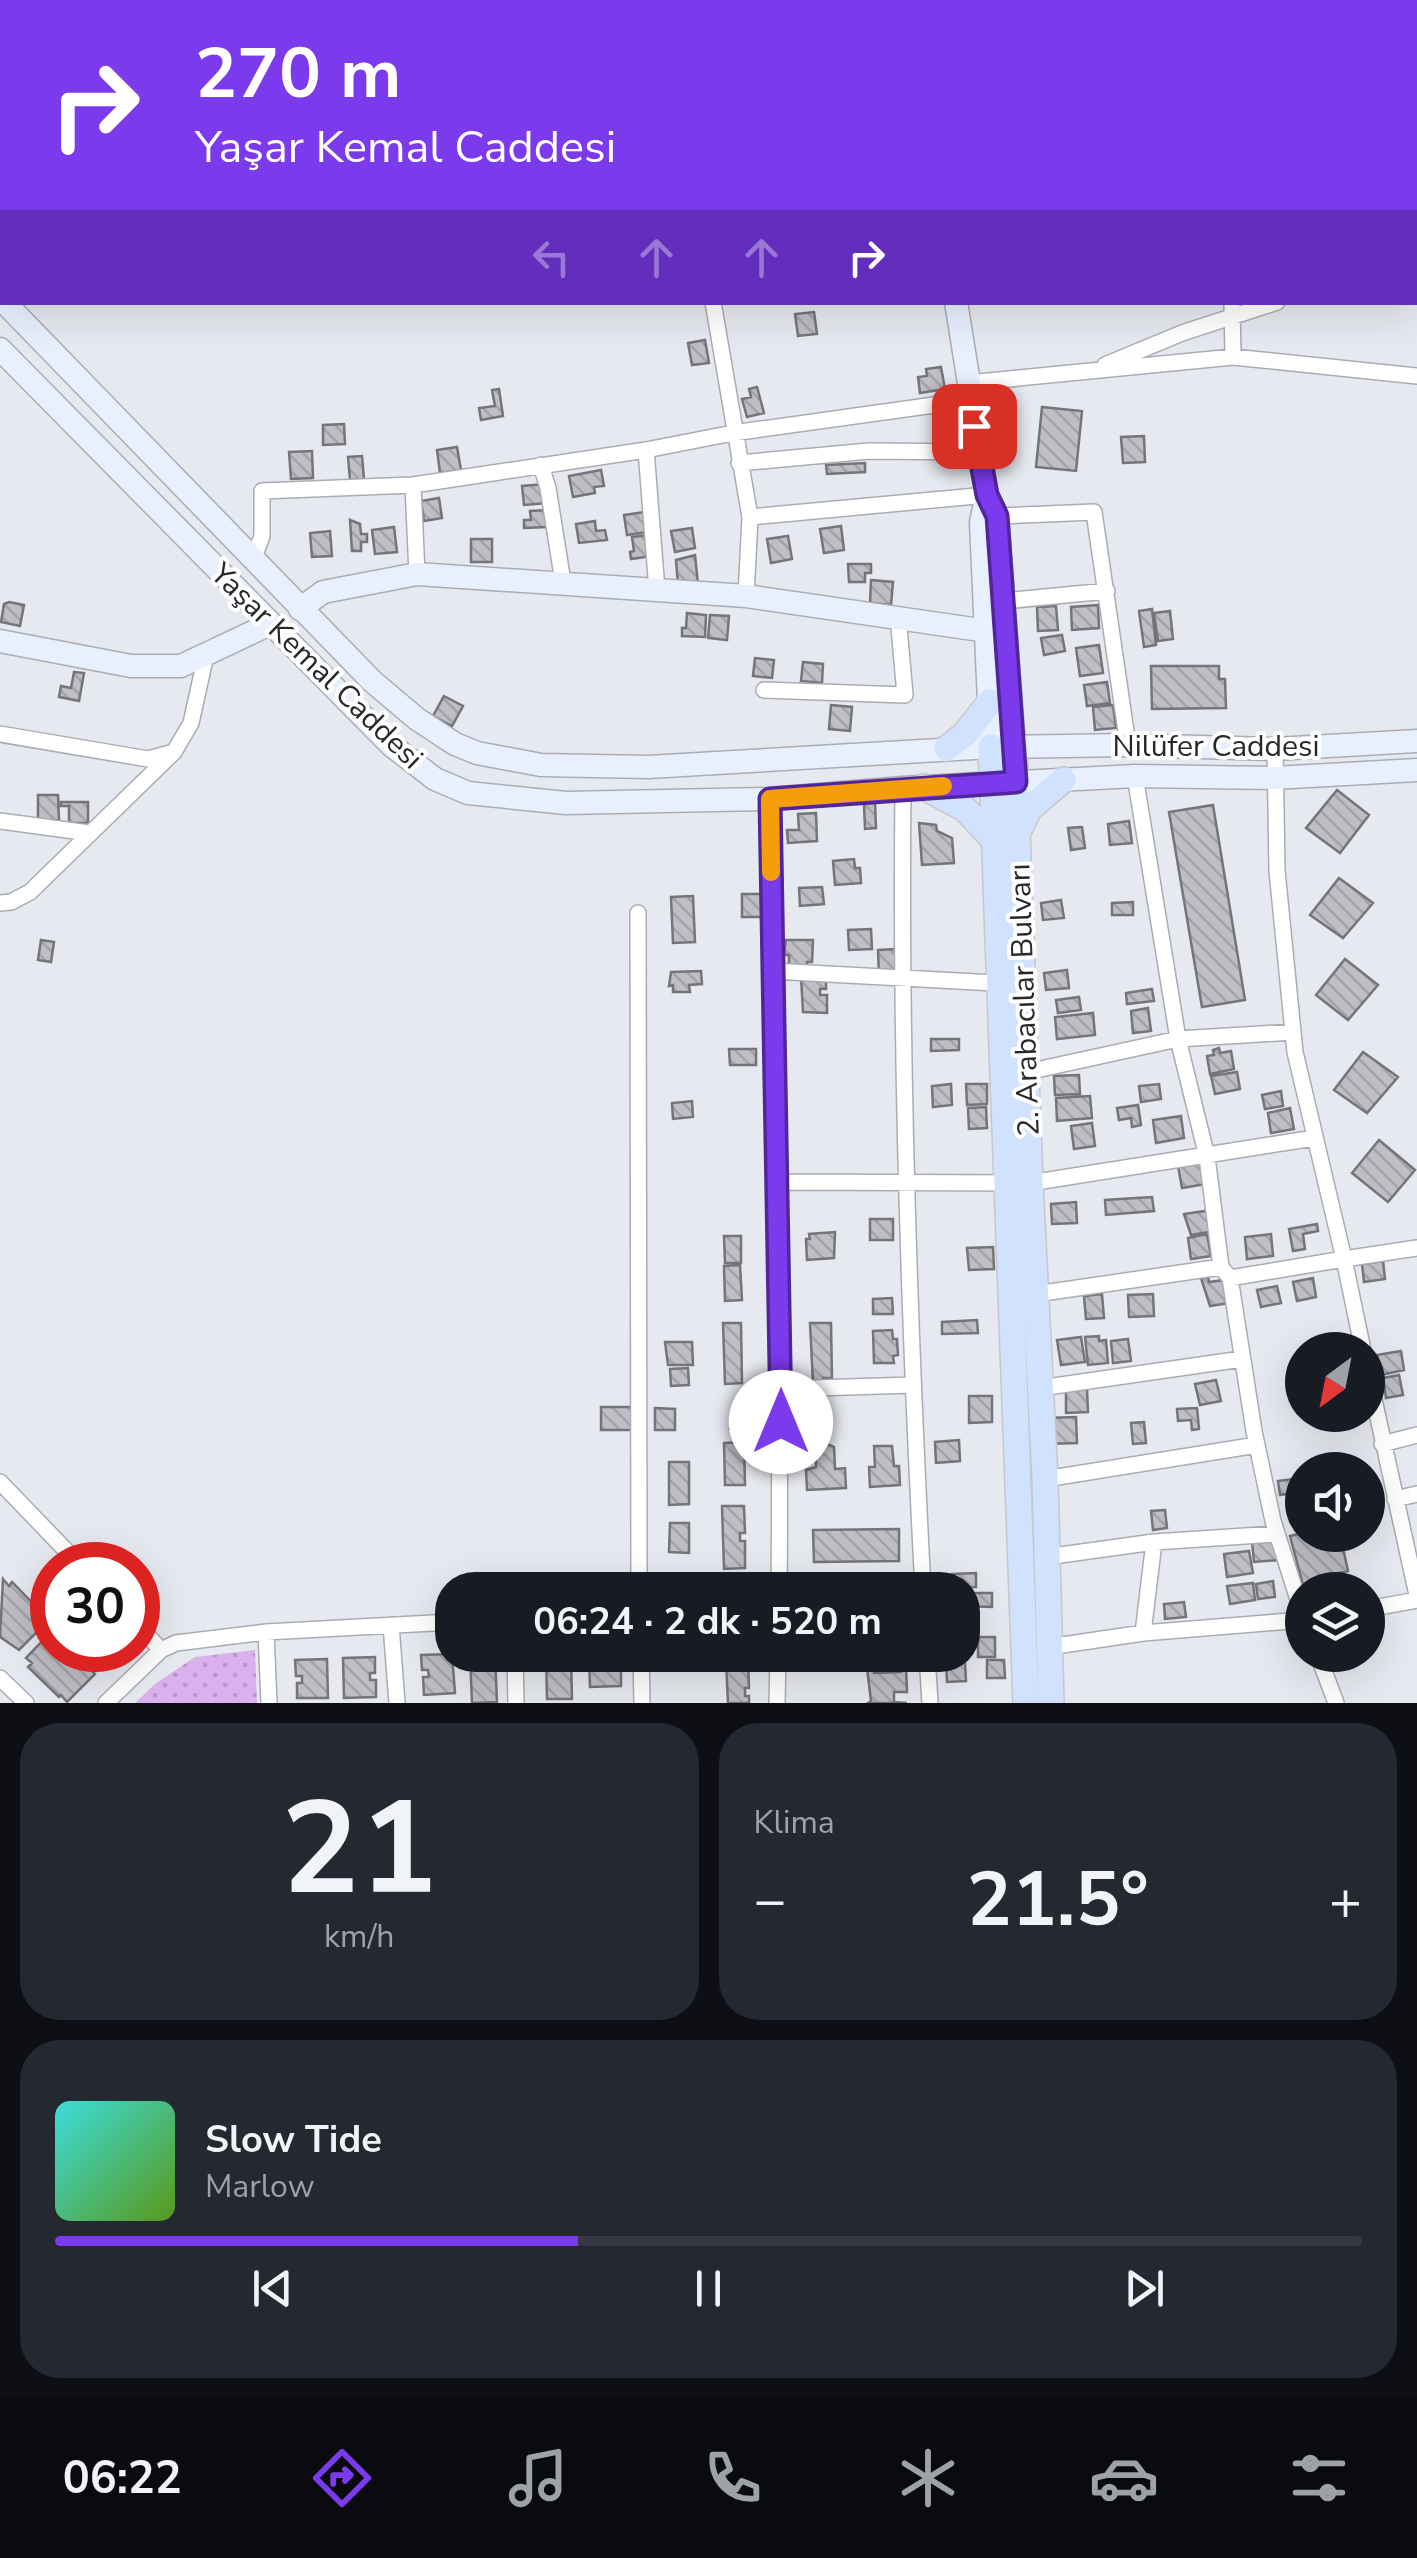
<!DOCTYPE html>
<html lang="tr">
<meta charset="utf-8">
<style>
:root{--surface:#171b24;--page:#242831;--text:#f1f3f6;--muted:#9ea1a6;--line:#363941;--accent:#7c3aed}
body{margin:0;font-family:"Nunito Sans",sans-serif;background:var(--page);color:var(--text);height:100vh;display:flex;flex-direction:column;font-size:38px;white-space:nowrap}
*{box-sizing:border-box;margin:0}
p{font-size:32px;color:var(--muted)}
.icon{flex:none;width:55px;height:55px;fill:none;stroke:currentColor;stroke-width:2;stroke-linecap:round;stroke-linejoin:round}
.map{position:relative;height:1703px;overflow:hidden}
.sheet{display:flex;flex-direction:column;gap:20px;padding:20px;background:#0d0f14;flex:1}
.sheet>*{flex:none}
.top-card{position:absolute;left:0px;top:0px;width:1418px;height:305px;box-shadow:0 10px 40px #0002;background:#7c3aed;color:#fff;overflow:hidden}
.needle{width:65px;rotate:212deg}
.fabs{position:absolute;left:1285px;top:1332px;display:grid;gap:20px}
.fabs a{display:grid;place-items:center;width:100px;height:100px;border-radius:50%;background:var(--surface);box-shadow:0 10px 40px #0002;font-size:50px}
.speed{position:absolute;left:30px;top:1542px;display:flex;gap:20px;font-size:50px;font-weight:700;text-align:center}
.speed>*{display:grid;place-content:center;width:130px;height:130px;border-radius:50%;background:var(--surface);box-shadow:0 10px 40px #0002;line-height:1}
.speed .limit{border:15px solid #d22;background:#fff;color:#111}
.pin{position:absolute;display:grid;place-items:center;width:85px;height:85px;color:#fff;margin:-42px;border-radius:20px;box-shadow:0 5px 15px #0006}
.me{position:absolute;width:110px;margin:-55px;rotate:0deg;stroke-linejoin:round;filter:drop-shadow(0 0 8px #0008)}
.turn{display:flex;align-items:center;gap:35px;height:210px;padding:0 30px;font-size:45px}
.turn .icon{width:130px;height:130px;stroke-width:2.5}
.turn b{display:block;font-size:70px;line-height:85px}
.lanes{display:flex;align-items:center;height:95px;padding:0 30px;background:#0003;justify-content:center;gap:50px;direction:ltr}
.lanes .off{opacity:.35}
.big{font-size:75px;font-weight:700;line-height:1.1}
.sheet .card{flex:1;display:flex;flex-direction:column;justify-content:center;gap:15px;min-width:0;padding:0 35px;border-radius:40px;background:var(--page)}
.sheet .dial{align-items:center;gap:0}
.dial b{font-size:130px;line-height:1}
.song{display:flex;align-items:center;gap:30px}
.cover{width:120px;height:120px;border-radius:15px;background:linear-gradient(135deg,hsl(180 70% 55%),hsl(90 70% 35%))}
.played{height:10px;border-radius:5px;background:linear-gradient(90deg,var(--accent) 40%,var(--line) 40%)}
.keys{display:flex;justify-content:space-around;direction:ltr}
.heat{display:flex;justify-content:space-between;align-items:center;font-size:55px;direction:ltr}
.sheet .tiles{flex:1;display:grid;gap:20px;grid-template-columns:1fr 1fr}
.card:last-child{grid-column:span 2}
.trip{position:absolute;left:435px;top:1572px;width:545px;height:100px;border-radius:40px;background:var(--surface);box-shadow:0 10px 40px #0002;font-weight:700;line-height:100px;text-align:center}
.menu{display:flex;height:160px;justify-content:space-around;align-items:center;background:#090b0e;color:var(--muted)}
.menu .icon{width:70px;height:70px}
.menu .active{color:var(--accent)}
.menu b{font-size:45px;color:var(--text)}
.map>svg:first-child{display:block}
.grass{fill:url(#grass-dots)}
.building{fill:url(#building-back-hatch);stroke:#75747a;stroke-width:2.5}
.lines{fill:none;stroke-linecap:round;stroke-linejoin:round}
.street-casing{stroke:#abacb3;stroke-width:18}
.secondary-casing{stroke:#abacb3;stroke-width:25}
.primary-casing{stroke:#c7c7c8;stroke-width:28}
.street{stroke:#fff;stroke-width:15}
.secondary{stroke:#e8f0fe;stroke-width:22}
.primary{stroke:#d0e2fd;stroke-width:25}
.route-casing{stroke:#51269a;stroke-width:25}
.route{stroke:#7c3aed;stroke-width:18}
.slow{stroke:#f59e0b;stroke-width:18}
.labels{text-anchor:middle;stroke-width:8;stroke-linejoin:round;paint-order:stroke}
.street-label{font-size:30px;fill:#28282b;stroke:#fff}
</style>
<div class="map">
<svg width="1417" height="1703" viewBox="0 0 1417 1703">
<defs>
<pattern id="grass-dots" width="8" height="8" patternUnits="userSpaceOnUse" patternTransform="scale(2.5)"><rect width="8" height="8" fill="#dab1ec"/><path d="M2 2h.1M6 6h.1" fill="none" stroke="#bb98cb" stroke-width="1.8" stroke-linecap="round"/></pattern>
<pattern id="building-back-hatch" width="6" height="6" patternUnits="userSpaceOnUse" patternTransform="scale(2.5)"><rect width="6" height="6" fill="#bfbec5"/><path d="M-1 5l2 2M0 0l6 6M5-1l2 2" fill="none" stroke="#a4a3a9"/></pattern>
</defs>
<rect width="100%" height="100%" fill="#e7e9f0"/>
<path class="grass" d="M255,1650L257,1703H135L155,1684L195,1657Z"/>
<path class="building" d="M814,312L817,334L798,336L795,314Z
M705,340L709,363L692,365L688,343Z
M941,367L945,389L920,393L918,377L927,376L926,369Z
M757,387L764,413L747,417L742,399L751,397L749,389Z
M499,389L503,416L481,420L479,408L495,406L492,390Z
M1042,407L1082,411L1076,471L1036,467Z
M344,424L345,444L323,445V425Z
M1144,436L1145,462L1123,463L1121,437Z
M457,447L461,470L440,473L437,450Z
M312,451L313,478L291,479L289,452Z
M362,456L364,479L350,480L348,457Z
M865,463V472L827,474L826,465Z
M601,470L604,486L594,487L595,493L573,497L569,476Z
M545,484L547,503L524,505L522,486Z
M439,498L442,518L424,521L421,501Z
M548,510V527L524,528V520H531L530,511Z
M645,512L648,532L627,535L624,515Z
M350,520L360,524L361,534H367V542H361V551H352Z
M595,521L596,531L605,530L607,540L579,543L576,524Z
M841,526L844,550L824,553L820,529Z
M394,527L397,552L375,554L372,530Z
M692,528L695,548L675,552L671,531Z
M330,531L332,556L312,557L310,533Z
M649,535L652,556L631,559L630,552L634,551L632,537Z
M788,536L792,559L771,563L767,539Z
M471,539H492V562H471Z
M695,555L698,584L678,585L676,560Z
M848,564H871V573H865V582H849Z
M871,580L893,582L891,605L870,603Z
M9,602L24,605L20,626L1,622L4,604Z
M1098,605L1099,628L1072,630L1071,607Z
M1056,606L1058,630L1038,631L1037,607Z
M1152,609L1156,645L1144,647L1139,611Z
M1170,611L1173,639L1158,641L1154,613Z
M687,613L706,615L705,637L682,636V628H686Z
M710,615L729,616L727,640L708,638Z
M1062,635L1065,651L1044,655L1041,638Z
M1099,645L1103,673L1080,676L1076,648Z
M755,658L774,660L772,678L753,676Z
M803,662L823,664L822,683L801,681Z
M1151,666H1219V679H1225L1226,708L1152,709Z
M74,672L84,673L79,701L59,697L61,686L71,688Z
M1107,682L1110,703L1087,706L1084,685Z
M444,696L463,706L452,726L433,716Z
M831,705L852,707L850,731L829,729Z
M1113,705L1116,728L1095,730L1093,707Z
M1337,790L1369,815L1340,853L1306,828Z
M38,795H58L59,820L38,821Z
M61,802H88V823H69V806H61Z
M875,803L876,828L865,829L864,804Z
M1213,805L1245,1000L1202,1007L1169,812Z
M816,813L817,841L788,843L787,830H799L798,814Z
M1129,821L1132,843L1110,845L1108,824Z
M919,823L936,825L937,831L952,838L954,863L922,865Z
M1082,827L1085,848L1071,850L1068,828Z
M854,859L855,868H860L861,883L835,885L833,861Z
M1339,878L1373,903L1343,938L1310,915Z
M822,887L824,904L800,906L799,888Z
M742,894H765V917H742Z
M693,896L695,942L673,943L671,897Z
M1061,900L1064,918L1043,920L1041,903Z
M1133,902V915H1112V903Z
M871,929L872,949L849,950L848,930Z
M41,940L54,942L51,962L38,960Z
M786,940H813L812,962H807V966H789V955H784Z
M896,949L897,976L879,977L878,950Z
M1345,959L1378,985L1348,1020L1316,995Z
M1067,970L1069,988L1046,990L1044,973Z
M701,971L702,984L689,985L690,992H673V985L669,986L671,972Z
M801,977L826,978V989H820V995H827V1013L803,1012Z
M1152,989L1154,1001L1127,1004L1126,993Z
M1079,997L1081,1010L1058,1013L1056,1000Z
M1148,1008L1151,1031L1133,1033L1131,1011Z
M1093,1013L1095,1035L1057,1039L1055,1017Z
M931,1039H959V1050L931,1051Z
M1219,1048L1220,1053L1231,1051L1234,1069L1210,1074L1207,1056L1214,1055L1213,1050Z
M729,1049H756V1065H730Z
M1363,1052L1398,1077L1367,1113L1334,1090Z
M1237,1072L1240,1089L1215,1094L1211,1076Z
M1079,1075L1080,1094L1055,1095L1054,1076Z
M951,1084L952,1105L933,1107L932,1086Z
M966,1084H987V1104L967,1105Z
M1159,1084L1161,1099L1141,1102L1139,1086Z
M1281,1091L1283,1106L1265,1109L1262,1095Z
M1090,1096L1092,1118L1057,1121L1056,1098Z
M692,1101L693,1117L673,1119L672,1103Z
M1138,1105L1141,1125L1132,1127L1131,1118L1119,1120L1117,1108Z
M986,1107L987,1128L969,1129L968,1108Z
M1290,1108L1294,1129L1271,1133L1268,1113Z
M1181,1116L1184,1138L1156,1143L1153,1120Z
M1092,1123L1095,1146L1074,1149L1071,1126Z
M1379,1140L1415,1170L1388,1202L1352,1173Z
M1203,1163L1206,1184L1182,1188L1178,1166Z
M1152,1197L1154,1211L1106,1215L1105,1200Z
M1076,1202L1077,1223L1052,1224L1051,1204Z
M1212,1210L1215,1231L1191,1235L1184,1214Z
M870,1219H893V1240H870Z
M1317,1224L1318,1231L1303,1234L1305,1249L1293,1251L1289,1229Z
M835,1232L834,1258L807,1260L806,1239H810L809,1234Z
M1207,1234L1211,1256L1191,1259L1188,1238Z
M1271,1234L1273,1256L1247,1259L1245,1237Z
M724,1236H741V1263H725Z
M993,1247L994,1269L969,1270L967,1248Z
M1383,1261L1385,1279L1364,1282L1362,1264Z
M740,1265L742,1300L725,1301L724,1266Z
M1208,1277L1209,1282L1225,1280L1229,1303L1210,1306L1201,1278Z
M1313,1278L1316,1297L1297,1301L1293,1282Z
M1277,1286L1281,1303L1261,1307L1257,1290Z
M1102,1294L1104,1318L1086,1319L1084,1296Z
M1153,1294L1154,1316L1129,1317L1128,1295Z
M892,1298L893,1314H873V1299Z
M977,1320L978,1333L942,1334V1322Z
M723,1323H741L742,1383L725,1384Z
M810,1323H831L832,1378H823V1382L813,1383Z
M892,1330L893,1339H897L898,1355L893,1356L894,1363H874L873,1331Z
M1099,1336V1341L1106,1340L1108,1363L1088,1365L1085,1337Z
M1081,1337L1085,1362L1061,1365L1057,1340Z
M1128,1339L1131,1361L1113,1363L1111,1341Z
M665,1342H692L693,1365H668Z
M1401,1351L1404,1370L1381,1375L1377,1355Z
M688,1368L689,1385L671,1386L670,1369Z
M1399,1375L1403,1395L1386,1398L1383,1378Z
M1216,1380L1221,1401L1200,1405L1195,1384Z
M1087,1388L1088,1412L1066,1413V1389Z
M969,1396H992V1422L969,1423Z
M601,1407H632V1430H601Z
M655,1408L675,1409V1430H655Z
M793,1408H816V1430H793Z
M1197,1408L1199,1429L1192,1430L1191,1420L1178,1421L1177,1409Z
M731,1414L757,1416L756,1431L730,1429Z
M1076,1417L1077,1443L1047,1444L1045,1418Z
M1144,1422L1146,1443L1133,1444L1131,1423Z
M959,1440L960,1461L936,1463L935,1442Z
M744,1442L745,1485H725L724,1443Z
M830,1445L834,1447L835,1469L845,1468L846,1488L807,1490L806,1470L816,1467L815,1446Z
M874,1446H892L894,1466H899L900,1485L870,1487L869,1467H875Z
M669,1462H689V1504L669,1505Z
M1301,1478L1302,1492L1280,1495L1278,1481Z
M1302,1494V1515L1293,1517L1288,1497Z
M722,1506H744L745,1533H740V1541H745V1568L724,1569Z
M1165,1510L1167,1528L1153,1530L1151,1511Z
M670,1523H689V1553L669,1552Z
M899,1529V1561L814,1562L813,1530Z
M1302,1533L1335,1535L1336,1540L1341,1539L1348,1571L1334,1574L1335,1578L1303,1585L1290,1536Z
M1277,1540L1279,1560L1254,1562L1252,1542Z
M1249,1551L1253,1573L1227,1577L1224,1554Z
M976,1573V1587L952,1588V1574Z
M3,1579L9,1586L12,1582L43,1614L40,1617L46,1623L19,1650L0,1637Z
M1273,1581L1275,1597L1258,1599L1256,1584Z
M1253,1583L1255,1600L1230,1604L1227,1586Z
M962,1593H992V1607L962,1606Z
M1184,1602L1186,1617L1165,1619L1164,1604Z
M52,1631V1650H78L93,1665L89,1668L95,1674L67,1702L61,1695L59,1697L28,1667L32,1663L26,1658Z
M978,1637H995V1657H978Z
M452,1654L455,1693L424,1695L423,1677H429L428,1670H422L421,1655Z
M470,1655H495L497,1702L472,1703Z
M546,1655H571L572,1699H547Z
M589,1655H620L621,1663H615V1669H621V1686L590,1687Z
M375,1657V1673H370V1680H376V1697L344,1698L343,1658Z
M327,1659L328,1698H297V1683H302V1676H296L295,1660Z
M748,1660L749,1688H745V1696H749V1703H728L726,1661Z
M987,1660H1004L1005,1678H987Z
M965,1662L966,1681L947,1682L946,1663Z
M874,1667V1673L901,1672L900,1667H906L907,1692H894V1702L907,1703H868L871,1701L867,1668Z"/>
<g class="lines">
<g class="street-casing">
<path id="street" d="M521,0V2
M650,0V2
M1195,0V2
M801,2L816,0
M1415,254L1417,256
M713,302L750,517L746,596
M1232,302L1233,357
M1105,365L1182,333L1277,302
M968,383L1233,357L1417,376
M646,450L657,590
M739,463L869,451L979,452
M541,465L548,488L563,582
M413,485L417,574
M997,516L1094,512L1128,745
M750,517L987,495
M253,560L262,536V491L413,485L646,450L733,433L970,400
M1004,601L1107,591
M764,690L905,695L898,616
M0,734L148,759L170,753
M1275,749L1277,871L1295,1052L1344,1259L1417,1248
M1135,776L1178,1039L1207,1157L1221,1267
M903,788C900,1055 909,1323 923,1590
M770,799C771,1063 782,1326 779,1590
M0,821L89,833
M0,903L11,902L30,892L174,752L191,723L206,655
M638,913L639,1590
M772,971L995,983
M1027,1072L1178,1039L1293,1032
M775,1182L1030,1183L1314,1138
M1230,1278L1254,1431L1273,1521L1302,1612
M1036,1294L1221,1267L1230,1278L1344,1259L1363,1350
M1368,1372L1417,1595
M1040,1388L1242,1359
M781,1389L913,1385
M1382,1444L1417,1435
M1045,1479L1257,1445
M0,1482L80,1565
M1395,1499L1417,1494
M1046,1557L1154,1542L1277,1534
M1368,1609L1417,1600
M138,1625L161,1650
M391,1625L397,1703
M1143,1633L1154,1542
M1049,1647L1143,1633L1302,1620
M515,1655L516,1703
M641,1655L642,1703
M927,1655L930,1703
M1318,1655L1336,1703
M0,1678L26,1703
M106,1703L161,1650L176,1643L266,1632
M269,1703L266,1632L452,1622
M777,1703L778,1655"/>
</g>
<g class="secondary-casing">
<path id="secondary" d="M920,0V2
M4,302L372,681L417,719L455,744L477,753L541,765L648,767L991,747L1128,745L1275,749L1417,741
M956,302L987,495L997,516L1014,747
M0,349L391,745L435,779L468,793L566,803L770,799L903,788L1135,776L1274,778L1417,770
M987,495L981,522L991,747
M300,609L323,592L417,574L746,596L987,631
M0,641L131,666H181L270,624"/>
</g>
<g class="primary-casing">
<path id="primary" d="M991,747L1026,1703
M1014,747L1030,1183L1045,1479L1051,1703
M947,748L965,734L990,702
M924,787L965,809L995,841
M1018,832L1029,809L1063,780"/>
</g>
<use href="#street" class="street"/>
<use href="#secondary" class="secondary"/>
<use href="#primary" class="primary"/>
</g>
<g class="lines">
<g class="route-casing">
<path id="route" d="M781,1422L770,799L1016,782L997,516L987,495L974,426"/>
</g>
<use href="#route" class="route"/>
<path class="slow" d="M771,872L770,799L943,786"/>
</g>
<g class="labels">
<g class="street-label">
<text transform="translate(317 666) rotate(44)" y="10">Yaşar Kemal Caddesi</text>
<text x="1216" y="756">Nilüfer Caddesi</text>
<text transform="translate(1024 1000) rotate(-92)" y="10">2. Arabacılar Bulvarı</text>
</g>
</g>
</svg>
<div class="fabs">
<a><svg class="needle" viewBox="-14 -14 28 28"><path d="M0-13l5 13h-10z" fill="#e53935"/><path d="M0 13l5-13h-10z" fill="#9ea1a6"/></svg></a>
<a><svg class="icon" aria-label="sound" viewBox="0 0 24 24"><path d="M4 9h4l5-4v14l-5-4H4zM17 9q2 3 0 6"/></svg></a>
<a><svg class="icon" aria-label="layers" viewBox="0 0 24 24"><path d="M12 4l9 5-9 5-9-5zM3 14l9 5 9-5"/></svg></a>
</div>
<div class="speed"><div class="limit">30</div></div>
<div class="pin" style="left:974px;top:426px;background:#d93025"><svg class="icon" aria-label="arrive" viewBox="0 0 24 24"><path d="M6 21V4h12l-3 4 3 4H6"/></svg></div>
<svg class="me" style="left:781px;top:1422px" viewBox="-20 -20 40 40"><circle r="19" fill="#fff"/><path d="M0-13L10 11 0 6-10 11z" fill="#7c3aed"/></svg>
<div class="trip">06:24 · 2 dk · 520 m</div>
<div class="top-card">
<div class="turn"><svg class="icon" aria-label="right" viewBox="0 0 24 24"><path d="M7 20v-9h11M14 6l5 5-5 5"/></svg><div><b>270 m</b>Yaşar Kemal Caddesi</div></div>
<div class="lanes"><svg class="icon off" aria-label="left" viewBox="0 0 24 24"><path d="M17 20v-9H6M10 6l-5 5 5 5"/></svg><svg class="icon off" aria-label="ahead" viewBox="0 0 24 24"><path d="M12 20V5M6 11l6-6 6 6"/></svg><svg class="icon off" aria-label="ahead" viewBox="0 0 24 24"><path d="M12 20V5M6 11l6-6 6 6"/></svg><svg class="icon" aria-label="right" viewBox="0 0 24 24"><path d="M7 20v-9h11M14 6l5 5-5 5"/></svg></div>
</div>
</div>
<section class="sheet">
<div class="tiles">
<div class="card dial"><b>21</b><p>km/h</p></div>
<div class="card"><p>Klima</p>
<div class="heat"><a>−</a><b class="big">21.5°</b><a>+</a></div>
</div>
<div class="card">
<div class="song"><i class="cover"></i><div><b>Slow Tide</b><p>Marlow</p></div></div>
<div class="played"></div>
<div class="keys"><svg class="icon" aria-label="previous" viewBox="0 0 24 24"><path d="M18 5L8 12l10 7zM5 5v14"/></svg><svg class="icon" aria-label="pause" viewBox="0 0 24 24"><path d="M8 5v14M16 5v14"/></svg><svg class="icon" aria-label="next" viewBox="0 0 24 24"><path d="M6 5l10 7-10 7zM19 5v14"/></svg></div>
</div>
</div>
</section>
<nav class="menu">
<b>06:22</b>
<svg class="icon active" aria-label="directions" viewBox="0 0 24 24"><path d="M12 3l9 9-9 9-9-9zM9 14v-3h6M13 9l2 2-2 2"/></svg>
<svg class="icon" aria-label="music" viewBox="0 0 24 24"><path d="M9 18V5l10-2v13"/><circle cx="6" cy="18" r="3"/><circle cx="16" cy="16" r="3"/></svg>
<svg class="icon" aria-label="phone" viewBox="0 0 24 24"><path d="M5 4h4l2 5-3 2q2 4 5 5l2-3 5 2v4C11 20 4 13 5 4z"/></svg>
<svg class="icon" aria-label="climate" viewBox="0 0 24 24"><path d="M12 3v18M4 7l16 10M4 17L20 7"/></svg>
<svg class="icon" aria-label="car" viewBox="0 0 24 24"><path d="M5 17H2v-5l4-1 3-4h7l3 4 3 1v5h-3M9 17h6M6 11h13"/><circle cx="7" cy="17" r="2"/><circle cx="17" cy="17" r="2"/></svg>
<svg class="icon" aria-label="filters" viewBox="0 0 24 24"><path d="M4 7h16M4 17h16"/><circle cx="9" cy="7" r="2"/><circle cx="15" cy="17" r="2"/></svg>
</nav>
